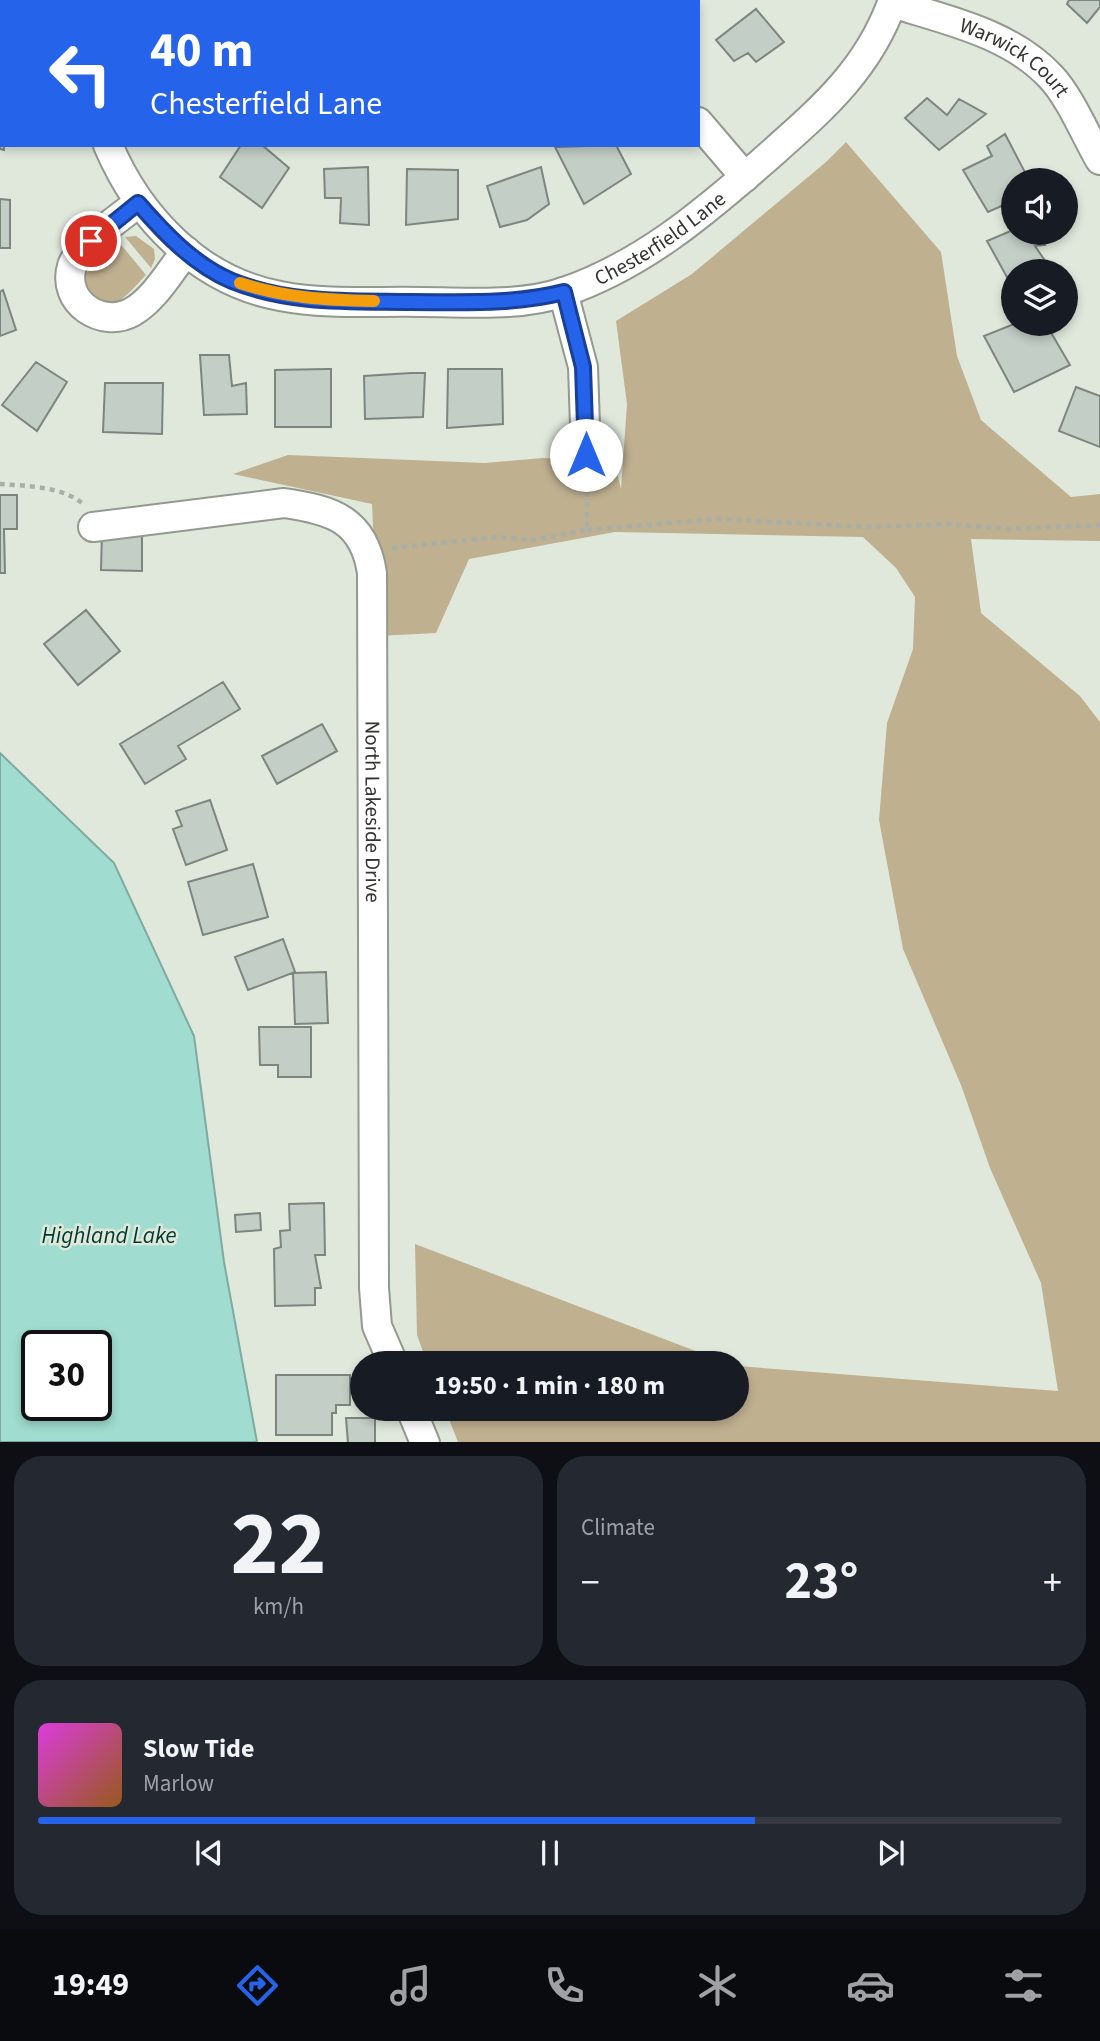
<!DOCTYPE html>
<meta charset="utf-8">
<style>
:root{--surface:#171b24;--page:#242831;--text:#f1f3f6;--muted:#9ea1a6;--line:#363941;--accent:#2563eb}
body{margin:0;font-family:"Source Sans 3",sans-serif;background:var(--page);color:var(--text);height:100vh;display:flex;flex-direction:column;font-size:26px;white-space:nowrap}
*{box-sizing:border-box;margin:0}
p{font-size:23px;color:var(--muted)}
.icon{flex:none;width:38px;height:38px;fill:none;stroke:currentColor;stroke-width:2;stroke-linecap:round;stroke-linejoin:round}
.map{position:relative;height:1442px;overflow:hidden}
.panel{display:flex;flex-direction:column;gap:14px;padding:14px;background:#0d0f14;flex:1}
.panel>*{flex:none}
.guide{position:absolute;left:0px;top:0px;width:700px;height:147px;box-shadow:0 4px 10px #0003;background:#2563eb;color:#fff;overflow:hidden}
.buttons{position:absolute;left:1001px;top:168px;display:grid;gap:14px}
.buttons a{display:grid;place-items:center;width:77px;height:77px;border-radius:50%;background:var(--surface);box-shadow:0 4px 10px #0003;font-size:35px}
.speed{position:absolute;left:21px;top:1330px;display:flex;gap:14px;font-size:35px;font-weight:700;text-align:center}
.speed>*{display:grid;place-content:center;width:91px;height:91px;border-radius:50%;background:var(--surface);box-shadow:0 4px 10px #0003;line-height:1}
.speed .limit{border:4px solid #111;border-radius:10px;background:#fff;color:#111}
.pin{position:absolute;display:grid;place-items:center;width:60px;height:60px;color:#fff;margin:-30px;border:4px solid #fff;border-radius:50%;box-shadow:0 2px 7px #0007}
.me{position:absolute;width:77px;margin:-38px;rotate:0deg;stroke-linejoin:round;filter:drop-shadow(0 0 5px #0008)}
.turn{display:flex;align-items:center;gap:24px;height:147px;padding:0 35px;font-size:32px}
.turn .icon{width:91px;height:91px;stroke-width:2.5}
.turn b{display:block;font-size:49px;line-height:60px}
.big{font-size:52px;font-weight:700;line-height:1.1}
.panel .card{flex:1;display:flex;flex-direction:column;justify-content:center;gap:10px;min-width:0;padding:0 24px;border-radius:28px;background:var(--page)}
.panel .dial{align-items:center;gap:0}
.dial b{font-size:91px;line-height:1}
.song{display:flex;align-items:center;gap:21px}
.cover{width:84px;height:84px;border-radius:10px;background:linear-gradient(135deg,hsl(300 70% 55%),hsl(30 70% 35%))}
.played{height:7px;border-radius:4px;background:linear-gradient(90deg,var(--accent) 70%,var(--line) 70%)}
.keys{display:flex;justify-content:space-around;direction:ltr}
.heat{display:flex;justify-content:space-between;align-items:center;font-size:38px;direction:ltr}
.panel .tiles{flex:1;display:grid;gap:14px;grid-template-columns:1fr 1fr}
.card:last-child{grid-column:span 2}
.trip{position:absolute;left:350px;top:1351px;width:399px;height:70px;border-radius:35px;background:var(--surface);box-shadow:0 4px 10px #0003;font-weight:700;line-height:70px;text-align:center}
.menu{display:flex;height:112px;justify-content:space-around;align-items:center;background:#090b0e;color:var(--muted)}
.menu .icon{width:49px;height:49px}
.menu .on{color:var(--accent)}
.menu b{font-size:32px;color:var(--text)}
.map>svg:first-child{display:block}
.green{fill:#bfb090}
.water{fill:#a0dccf;stroke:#7faaa0;stroke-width:2;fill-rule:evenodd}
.building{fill:#c2cec6;stroke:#7b867f;stroke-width:2}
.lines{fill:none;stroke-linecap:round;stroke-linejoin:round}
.street-casing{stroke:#92998e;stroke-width:32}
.path{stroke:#a9afa6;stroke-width:4.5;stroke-dasharray:5 5;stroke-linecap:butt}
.street{stroke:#fff;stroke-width:28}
.route-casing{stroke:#184099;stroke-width:18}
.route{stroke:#2563eb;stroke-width:12}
.slow{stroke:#f59e0b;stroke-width:12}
.labels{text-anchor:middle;stroke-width:5;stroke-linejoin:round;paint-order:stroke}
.street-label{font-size:21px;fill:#333531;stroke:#e0e8dc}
.water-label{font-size:23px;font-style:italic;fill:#013a31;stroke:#e0e8dc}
</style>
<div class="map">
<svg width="1100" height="1443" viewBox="0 0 1100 1443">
<rect width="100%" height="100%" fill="#e0e8dc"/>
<path class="green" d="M846,142L941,252L957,356L981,420L1071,497L1100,494V541L971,539L981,613L1080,696L1100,722V1442H458L445,1409H737V1366L1058,1391L1041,1283L990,1168L961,1085L903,949L879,820L887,723L913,649L915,597L896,568L863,537L615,532L469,559L436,633L378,636L372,504L233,474L288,455L485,463L542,458L614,460L621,489L627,404L616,321L692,274L826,162Z
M136,236L154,249L155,259L151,268L125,237Z
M118,241L146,275C135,286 109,320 94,300C87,291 84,287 84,276Z
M415,1244L727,1363H427L417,1335Z"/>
<path class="water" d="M0,753L114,863L194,1036L224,1262L257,1442H0ZM37,1346H96V1405H37Z"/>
<path class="building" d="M190,0H223V2H189Z
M389,0H438L440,2H387Z
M1069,0H1100V7L1087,23L1067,4Z
M756,9L784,42L756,62L748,53L734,61L716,40Z
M0,18H2L0,75Z
M927,98L947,115L959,99L986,114L939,150L905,118Z
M0,107H2L4,150L0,149Z
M1005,134L1029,180H1013V201L988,212L963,170L992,156L987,146Z
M241,145H262L289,168L262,208L220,177Z
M616,145L631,174L584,204L555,147Z
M368,167L369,225L340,223L341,198H325L324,169Z
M541,167L549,204L527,220L500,227L487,186Z
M407,169L458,170V219L406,225Z
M0,199L10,200V248H0Z
M1013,230V233H1039L1045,245L1035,246L1052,271H1013V288L987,241Z
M3,290L16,330L0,336V292Z
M1014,324H1046L1070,365L1014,392L984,336Z
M200,355H229L232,386L246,383L247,414L204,415Z
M36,362L67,382L37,431L2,405Z
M327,369H331V427H275V370Z
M448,369H502L503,424L447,428Z
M411,373H425L423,417L365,419L364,376Z
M105,383H163L162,434L103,432Z
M1076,387L1100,396V447L1059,431Z
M0,495H17V529H4L5,573H0Z
M102,531L142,532V571L101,570Z
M86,610L120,651L78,685L44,644Z
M223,682L240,709L178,746L186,759L145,784L120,744Z
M322,724L337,751L277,784L262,756Z
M210,800L227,850L186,865L173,829L182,826L176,811Z
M253,864L268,917L203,935L188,882Z
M283,939L295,972L248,990L235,957Z
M326,972L328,1023L295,1024L293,973Z
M259,1027H311V1077H278V1065H260Z
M324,1203L325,1255H315L321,1288H315V1305L275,1306L274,1249L281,1247L280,1231L290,1230L289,1204Z
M260,1213L261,1230L236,1232L235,1215Z
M276,1375H350V1405H336V1413H332V1435H276Z
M346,1418H375V1443H348Z"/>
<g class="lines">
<g class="street-casing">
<g id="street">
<path d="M99,0V2"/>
<path d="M595,0L597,2"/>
<path id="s1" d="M892,3C946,20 1010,33 1051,77C1070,97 1086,136 1100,160"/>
<path d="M698,122L745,177"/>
<path id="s2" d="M108,145C139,218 199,281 280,296C326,305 375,301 422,302C469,302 520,307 564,292C642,265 701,215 762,162C817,113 868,72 893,0"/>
<path d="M138,203C120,218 79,244 72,266C61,302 102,329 132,312C154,300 171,270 186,251"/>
<path d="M563,292L583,367L586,455"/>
<path id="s3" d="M93,527L284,503C333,510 364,520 372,573L374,1288L377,1326L393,1363"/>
<path d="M411,1409L425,1443"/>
</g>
</g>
<path class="path" d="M0,484C26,486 62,486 83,504
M587,530L717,519L867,527L949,524L1010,529L1100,525
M392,548L497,537L534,540L587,530V480"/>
<use href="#street" class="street"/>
</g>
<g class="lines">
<g class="route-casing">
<path id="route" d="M91,241L138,203C164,233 194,265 232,281C289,304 349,301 410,302C462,302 513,305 564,292L583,367L586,455"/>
</g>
<use href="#route" class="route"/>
<path class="slow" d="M240,283C285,298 326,300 374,301"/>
</g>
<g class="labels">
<g class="street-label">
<text dy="7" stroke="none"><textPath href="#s1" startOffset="136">Warwick Court</textPath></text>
<text dy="7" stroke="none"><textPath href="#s2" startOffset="634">Chesterfield Lane</textPath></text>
<text dy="7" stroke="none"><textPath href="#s3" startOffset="555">North Lakeside Drive</textPath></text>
</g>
<g class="water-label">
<text x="109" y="1243">Highland Lake</text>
</g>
</g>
</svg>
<div class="buttons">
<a><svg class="icon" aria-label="sound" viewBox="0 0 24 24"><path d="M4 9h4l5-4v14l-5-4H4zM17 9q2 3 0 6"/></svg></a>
<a><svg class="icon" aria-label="layers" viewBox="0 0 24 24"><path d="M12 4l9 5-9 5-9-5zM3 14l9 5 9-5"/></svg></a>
</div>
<div class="speed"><div class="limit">30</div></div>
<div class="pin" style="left:91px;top:241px;background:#d93025"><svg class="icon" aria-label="arrive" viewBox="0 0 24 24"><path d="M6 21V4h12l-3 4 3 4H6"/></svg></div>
<svg class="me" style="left:586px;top:455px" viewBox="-20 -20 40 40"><circle r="19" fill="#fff"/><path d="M0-13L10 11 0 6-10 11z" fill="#2563eb"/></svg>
<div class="trip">19:50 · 1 min · 180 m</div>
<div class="guide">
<div class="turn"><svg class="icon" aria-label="left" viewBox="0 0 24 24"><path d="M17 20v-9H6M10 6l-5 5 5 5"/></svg><div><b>40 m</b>Chesterfield Lane</div></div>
</div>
</div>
<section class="panel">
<div class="tiles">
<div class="card dial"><b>22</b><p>km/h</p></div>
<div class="card"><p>Climate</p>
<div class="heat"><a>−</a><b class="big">23°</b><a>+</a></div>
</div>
<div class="card">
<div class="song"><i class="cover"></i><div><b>Slow Tide</b><p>Marlow</p></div></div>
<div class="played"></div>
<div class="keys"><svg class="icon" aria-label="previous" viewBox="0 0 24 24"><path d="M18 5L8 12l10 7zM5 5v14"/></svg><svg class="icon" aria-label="pause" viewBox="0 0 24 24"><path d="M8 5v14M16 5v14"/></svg><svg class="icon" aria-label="next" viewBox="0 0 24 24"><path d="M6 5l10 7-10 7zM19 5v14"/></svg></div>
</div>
</div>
</section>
<nav class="menu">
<b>19:49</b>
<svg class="icon on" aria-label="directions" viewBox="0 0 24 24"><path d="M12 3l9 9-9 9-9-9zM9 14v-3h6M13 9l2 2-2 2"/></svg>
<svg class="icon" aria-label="music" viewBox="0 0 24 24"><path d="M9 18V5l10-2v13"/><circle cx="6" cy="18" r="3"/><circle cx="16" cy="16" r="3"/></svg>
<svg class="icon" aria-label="phone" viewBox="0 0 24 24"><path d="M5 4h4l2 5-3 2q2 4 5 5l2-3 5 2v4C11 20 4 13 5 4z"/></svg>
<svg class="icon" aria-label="climate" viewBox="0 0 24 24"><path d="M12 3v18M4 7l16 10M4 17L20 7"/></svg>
<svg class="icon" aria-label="car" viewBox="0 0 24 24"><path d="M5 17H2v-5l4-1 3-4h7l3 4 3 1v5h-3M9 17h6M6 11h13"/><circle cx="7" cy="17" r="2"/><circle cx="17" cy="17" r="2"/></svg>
<svg class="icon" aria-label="filters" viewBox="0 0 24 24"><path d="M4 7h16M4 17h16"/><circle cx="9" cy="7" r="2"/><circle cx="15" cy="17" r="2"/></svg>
</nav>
